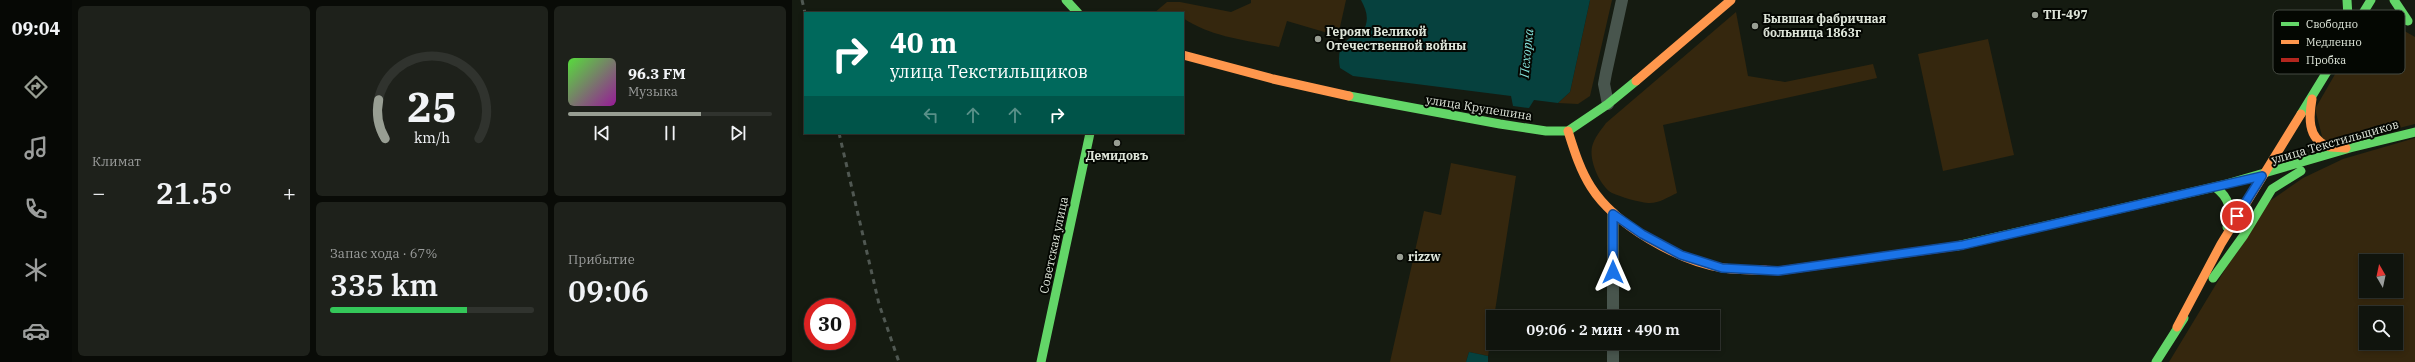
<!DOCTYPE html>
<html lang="ru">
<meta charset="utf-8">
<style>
:root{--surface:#10140d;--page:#1e211b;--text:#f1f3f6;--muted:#9c9e9d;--line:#30332e;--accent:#989e93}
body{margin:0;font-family:"IBM Plex Serif",serif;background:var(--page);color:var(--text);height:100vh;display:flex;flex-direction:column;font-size:15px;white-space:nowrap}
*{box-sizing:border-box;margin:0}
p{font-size:13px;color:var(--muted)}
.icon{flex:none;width:22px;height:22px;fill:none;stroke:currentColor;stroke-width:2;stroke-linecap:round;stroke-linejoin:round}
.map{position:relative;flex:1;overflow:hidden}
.panel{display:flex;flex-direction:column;gap:6px;padding:6px;background:#090b07;width:720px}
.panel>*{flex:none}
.banner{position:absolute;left:12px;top:12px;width:380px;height:122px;border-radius:0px;box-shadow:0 2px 6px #0003,0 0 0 1px var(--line);background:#00695c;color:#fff;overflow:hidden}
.needle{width:26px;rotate:351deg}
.buttons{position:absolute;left:1567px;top:254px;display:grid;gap:8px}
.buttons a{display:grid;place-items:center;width:44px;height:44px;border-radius:0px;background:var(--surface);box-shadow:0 2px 6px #0003,0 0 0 1px var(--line);font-size:20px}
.speed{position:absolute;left:12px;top:298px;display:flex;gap:8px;font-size:20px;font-weight:700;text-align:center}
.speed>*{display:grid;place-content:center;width:52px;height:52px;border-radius:50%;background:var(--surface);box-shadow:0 2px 6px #0003,0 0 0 1px var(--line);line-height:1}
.speed .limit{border:6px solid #d22;background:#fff;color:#111}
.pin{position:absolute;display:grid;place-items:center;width:34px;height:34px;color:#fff;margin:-17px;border:2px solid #fff;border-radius:50%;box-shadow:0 1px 4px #0007}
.me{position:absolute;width:44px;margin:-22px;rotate:0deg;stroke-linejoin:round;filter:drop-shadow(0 0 3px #0008)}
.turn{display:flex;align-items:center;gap:14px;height:84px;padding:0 20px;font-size:18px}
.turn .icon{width:52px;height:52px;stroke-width:2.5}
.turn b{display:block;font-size:28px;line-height:34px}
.lanes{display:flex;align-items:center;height:38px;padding:0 20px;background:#0003;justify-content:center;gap:20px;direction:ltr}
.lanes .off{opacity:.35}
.big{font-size:30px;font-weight:600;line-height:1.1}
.panel .card{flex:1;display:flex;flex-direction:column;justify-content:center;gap:6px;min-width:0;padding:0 14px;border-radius:6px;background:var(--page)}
.panel .dial{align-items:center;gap:0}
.dial svg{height:104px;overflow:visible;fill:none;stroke:var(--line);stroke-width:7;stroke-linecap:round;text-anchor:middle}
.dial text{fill:var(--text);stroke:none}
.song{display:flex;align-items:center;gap:12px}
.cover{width:48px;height:48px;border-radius:6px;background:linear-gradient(135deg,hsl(110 70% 55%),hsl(300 70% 35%))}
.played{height:4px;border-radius:2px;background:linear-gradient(90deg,var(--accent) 65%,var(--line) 65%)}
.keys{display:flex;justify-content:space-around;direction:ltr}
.heat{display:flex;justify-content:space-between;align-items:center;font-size:22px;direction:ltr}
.charge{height:6px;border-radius:3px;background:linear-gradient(90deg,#34c759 67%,var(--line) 0)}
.panel .tiles{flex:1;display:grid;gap:6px;grid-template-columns:repeat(3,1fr)}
.card:first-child{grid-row:span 2}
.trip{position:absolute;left:694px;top:310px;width:234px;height:40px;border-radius:0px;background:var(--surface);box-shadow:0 2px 6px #0003,0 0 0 1px var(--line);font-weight:600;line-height:40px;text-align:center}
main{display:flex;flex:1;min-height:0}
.dock{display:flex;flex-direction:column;width:72px;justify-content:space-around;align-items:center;background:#060805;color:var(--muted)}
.dock .icon{width:28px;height:28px}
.dock .active{color:var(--accent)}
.dock b{font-size:18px;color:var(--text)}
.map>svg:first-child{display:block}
.green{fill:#35270e;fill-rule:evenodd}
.water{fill:#06413e}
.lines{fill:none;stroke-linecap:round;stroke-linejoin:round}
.street{stroke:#48554d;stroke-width:12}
.fast{stroke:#63d668;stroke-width:9}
.slow{stroke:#ff974d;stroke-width:9}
.jam{stroke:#b3261e;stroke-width:9}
.rail{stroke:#505852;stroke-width:3;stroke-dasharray:5 5;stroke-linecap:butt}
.route-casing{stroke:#114b97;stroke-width:10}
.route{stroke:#1a73e8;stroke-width:7}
.poi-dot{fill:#989e93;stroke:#040702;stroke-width:1.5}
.labels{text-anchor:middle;stroke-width:4;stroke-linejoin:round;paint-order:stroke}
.poi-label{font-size:12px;font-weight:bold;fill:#dee5d9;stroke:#040702;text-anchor:start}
.street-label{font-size:12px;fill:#dee5d9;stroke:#040702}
.water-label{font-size:13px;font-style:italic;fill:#83dfd8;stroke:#040702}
.key{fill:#040702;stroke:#454a42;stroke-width:1}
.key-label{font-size:11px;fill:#dee5d9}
</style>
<main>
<nav class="dock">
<b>09:04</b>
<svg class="icon active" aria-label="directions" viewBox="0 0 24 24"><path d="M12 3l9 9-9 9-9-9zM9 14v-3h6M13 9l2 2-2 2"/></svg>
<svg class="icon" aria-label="music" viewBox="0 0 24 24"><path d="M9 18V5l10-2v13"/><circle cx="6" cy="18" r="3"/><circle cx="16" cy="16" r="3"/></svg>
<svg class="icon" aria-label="phone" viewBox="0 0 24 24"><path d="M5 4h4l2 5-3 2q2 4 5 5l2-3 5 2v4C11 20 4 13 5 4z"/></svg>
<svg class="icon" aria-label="climate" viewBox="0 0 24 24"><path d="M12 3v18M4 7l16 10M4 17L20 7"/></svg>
<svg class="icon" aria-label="car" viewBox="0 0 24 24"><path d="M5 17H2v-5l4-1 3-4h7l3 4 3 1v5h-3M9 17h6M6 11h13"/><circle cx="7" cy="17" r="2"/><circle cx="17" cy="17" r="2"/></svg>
</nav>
<section class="panel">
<div class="tiles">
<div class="card"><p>Климат</p>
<div class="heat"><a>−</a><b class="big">21.5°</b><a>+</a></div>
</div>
<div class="card dial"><svg viewBox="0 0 100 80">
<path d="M14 69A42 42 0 1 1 86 69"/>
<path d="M14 69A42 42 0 0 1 9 39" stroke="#989e93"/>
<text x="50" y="56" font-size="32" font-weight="700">25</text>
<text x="50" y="72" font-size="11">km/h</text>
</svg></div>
<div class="card">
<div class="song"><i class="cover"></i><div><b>96.3 FM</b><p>Музыка</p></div></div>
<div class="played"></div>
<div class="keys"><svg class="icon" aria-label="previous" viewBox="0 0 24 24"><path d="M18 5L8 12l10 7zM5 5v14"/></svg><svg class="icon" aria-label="pause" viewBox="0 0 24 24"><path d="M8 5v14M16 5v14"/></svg><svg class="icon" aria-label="next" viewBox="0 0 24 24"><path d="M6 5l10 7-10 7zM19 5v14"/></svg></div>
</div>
<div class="card"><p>Запас хода · 67%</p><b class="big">335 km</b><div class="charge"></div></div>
<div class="card"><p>Прибытие</p><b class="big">09:06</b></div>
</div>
</section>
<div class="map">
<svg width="1623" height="362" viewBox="0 0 1623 362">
<rect width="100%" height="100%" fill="#151b11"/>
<path class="green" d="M459,0H554L546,36L495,21L487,47C453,40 419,37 391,18V13H362L375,2H388L439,12L459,3Z
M798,0H820L798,96L786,104L766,103L778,92Z
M944,12L956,76L993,82L1081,64L1085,78L871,125L885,193C876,197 866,204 856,203C846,202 829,197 820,193C808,186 797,161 800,147C802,138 809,130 814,123Z
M1575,24L1602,25L1623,37V124L1548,143L1531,140L1523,109L1565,36Z
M1196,39L1222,155L1151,171L1126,54Z
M1623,138V362H1377L1472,205L1511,178L1551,159ZM1574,261H1604V291H1574ZM1574,313H1604V343H1574Z
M659,163L724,176L696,356L677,352L674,362H598L632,211L649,215Z"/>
<path class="water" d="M569,0H798L778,92L766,103L742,100L737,108L721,106L719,96L561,76L548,68C544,48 552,38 570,33C578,21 575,11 569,0Z
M677,352L696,356V362H674Z"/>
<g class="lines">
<path class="street" d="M816,104L812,84L814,73L830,0
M821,214V317
M821,343V362"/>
<path class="fast" d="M274,0L286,13
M1602,0L1616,21
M1564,28C1579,13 1596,14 1616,21
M1553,36L1556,17L1555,0
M557,96L708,124L754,131H776L816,104L844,81
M1509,114L1579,0
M1423,187C1438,198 1440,210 1435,227
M1165,246L1431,185L1558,148L1623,132
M1421,278L1452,235L1480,189L1509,171
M249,362L298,133
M1364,362L1392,318"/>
<path class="slow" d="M391,55L481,79L557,96
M844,81L939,0
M1520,99C1517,116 1515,138 1535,146C1540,148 1548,147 1554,148
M776,131C782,150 788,170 799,187C823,225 886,261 931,268C945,270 959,270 973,270
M1385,327L1429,244L1509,114"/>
<path class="jam" d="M973,270L986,271L1165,246"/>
<path class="rail" d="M10,0L13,13
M47,133L87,304L107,362"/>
</g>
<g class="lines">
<g class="route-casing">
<path id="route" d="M821,272V214L850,234L889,255L930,268L986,271L1171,245L1470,176L1445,216"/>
</g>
<use href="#route" class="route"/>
</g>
<g class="poi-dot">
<circle cx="1243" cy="15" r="4"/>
<circle cx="963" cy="26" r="4"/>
<circle cx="526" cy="39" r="4"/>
<circle cx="325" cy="143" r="4"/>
<circle cx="608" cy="257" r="4"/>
</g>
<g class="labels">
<g class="poi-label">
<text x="1251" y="19">ТП-497</text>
<text x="971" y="23">Бывшая фабричная<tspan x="971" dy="14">больница 1863г</tspan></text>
<text x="534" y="36">Героям Великой<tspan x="534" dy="14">Отечественной войны</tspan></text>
<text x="325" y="160" text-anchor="middle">Демидовъ</text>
<text x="616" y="261">rizzw</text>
</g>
<g class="street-label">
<text transform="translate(687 108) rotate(9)" y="4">улица Крупешина</text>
<text transform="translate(1543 142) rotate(-16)" y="4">улица Текстильщиков</text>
<text transform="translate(262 245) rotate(-78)" y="4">Советская улица</text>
</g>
<g class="water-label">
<text transform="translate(734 53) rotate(-84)" y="5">Пехорка</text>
</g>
</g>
<rect x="1481" y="10" width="132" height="64" rx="6" class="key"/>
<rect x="1489" y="22" width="18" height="4" fill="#63d668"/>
<rect x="1489" y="40" width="18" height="4" fill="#ff974d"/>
<rect x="1489" y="58" width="18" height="4" fill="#b3261e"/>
<g class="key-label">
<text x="1514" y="28">Свободно</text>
<text x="1514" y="46">Медленно</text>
<text x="1514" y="64">Пробка</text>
</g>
</svg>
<div class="buttons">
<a><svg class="needle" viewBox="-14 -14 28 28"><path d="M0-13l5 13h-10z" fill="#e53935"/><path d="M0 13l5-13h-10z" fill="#9c9e9d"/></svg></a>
<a><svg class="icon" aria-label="search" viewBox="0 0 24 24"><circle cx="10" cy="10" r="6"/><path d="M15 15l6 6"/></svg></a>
</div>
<div class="speed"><div class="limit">30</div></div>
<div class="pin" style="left:1445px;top:216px;background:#d93025"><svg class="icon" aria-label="arrive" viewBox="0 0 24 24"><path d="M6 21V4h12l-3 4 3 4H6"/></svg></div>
<svg class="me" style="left:821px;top:272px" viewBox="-20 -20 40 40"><path d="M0-17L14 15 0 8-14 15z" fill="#1a73e8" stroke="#fff" stroke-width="4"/></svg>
<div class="trip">09:06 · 2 мин · 490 m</div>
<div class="banner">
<div class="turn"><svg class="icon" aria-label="right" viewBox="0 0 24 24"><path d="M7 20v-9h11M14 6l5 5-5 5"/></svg><div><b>40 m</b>улица Текстильщиков</div></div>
<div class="lanes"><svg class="icon off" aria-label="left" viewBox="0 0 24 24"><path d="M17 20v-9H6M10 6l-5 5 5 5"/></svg><svg class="icon off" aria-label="ahead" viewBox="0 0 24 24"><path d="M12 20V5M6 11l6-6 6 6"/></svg><svg class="icon off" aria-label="ahead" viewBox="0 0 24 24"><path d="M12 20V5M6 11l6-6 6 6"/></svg><svg class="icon" aria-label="right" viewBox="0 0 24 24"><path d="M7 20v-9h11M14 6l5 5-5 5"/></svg></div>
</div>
</div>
</main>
